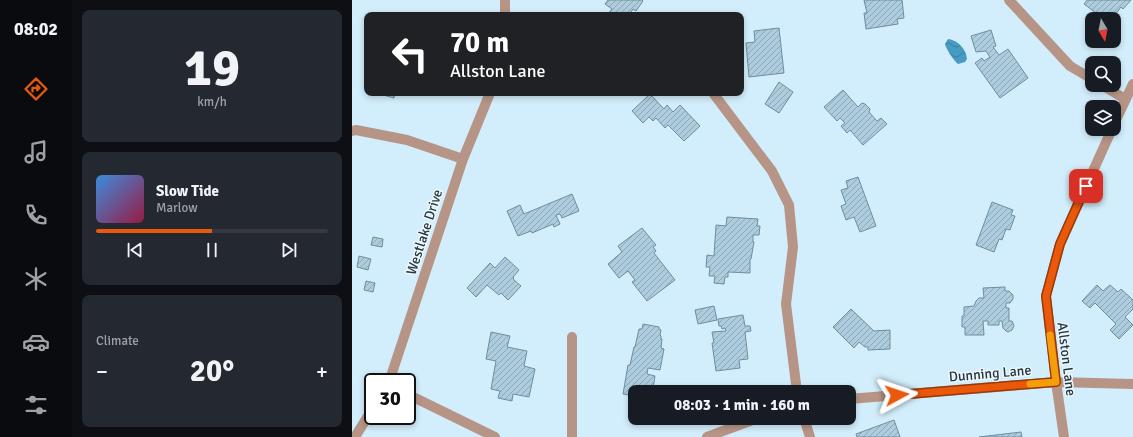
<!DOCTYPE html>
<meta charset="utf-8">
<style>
:root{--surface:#171b24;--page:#242831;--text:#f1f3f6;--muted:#9ea1a6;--line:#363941;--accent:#ea580c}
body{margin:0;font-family:Signika,sans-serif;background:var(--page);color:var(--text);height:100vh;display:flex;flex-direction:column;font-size:15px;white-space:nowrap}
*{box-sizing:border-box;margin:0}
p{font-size:13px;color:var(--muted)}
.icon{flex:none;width:22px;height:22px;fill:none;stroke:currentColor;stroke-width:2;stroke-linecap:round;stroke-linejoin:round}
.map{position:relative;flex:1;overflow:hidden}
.panel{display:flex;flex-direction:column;gap:10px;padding:10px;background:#0d0f14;width:280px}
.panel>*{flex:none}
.guide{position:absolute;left:12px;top:12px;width:380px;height:84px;border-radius:8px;box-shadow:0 2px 6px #0003;background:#202124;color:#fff;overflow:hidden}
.needle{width:26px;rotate:170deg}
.fabs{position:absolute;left:733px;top:12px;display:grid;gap:8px}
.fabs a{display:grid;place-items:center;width:36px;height:36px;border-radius:8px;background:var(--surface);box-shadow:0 2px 6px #0003;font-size:20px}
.speed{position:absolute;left:12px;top:373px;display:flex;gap:8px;font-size:20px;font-weight:700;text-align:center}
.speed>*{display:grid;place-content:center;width:52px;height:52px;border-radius:50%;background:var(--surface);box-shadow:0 2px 6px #0003;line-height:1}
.speed .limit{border:2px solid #111;border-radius:6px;background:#fff;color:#111}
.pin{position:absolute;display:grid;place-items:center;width:34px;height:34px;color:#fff;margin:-17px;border-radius:8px;box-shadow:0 2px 6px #0006}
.me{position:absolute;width:44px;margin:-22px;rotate:85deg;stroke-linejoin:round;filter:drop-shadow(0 0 3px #0008)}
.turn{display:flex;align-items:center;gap:14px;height:84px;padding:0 20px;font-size:18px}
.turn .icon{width:52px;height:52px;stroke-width:2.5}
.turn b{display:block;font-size:28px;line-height:34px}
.big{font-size:30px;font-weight:700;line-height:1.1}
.panel .widget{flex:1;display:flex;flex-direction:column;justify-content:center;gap:6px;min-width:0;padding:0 14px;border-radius:8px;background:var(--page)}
.panel .dial{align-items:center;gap:0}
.dial b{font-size:52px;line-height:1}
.song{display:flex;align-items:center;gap:12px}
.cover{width:48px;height:48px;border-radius:6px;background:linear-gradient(135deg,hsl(210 70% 55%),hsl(340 70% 35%))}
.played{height:4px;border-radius:2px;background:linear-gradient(90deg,var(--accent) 50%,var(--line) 50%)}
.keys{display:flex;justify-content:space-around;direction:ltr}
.heat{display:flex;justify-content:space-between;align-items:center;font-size:22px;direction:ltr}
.trip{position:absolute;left:276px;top:385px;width:228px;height:40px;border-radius:8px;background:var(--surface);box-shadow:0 2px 6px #0003;font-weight:700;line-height:40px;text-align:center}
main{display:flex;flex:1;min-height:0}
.tabs{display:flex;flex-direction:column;width:72px;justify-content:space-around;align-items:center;background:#090b0e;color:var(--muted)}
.tabs .icon{width:28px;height:28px}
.tabs .active{color:var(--accent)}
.tabs b{font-size:18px;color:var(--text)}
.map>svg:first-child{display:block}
.water{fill:url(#water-waves)}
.building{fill:url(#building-hatch);stroke:#6e8d9d}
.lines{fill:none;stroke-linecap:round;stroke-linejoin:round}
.minor{stroke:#b69586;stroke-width:10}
.route-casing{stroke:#983908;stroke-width:10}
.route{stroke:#ea580c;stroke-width:7}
.slow{stroke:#f59e0b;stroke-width:7}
.labels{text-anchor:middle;stroke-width:3;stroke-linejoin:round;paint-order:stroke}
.street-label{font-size:14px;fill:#27343a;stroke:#eaf7ff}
</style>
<main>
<nav class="tabs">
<b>08:02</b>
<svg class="icon active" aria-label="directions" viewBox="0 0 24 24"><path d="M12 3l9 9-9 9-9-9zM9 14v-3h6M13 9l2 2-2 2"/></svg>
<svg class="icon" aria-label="music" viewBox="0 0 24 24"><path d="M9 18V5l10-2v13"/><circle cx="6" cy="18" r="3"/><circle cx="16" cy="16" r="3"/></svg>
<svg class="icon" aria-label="phone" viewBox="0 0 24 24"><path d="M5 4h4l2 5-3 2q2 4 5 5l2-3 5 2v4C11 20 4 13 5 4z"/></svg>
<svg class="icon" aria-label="climate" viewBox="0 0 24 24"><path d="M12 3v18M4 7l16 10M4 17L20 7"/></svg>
<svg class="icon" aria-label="car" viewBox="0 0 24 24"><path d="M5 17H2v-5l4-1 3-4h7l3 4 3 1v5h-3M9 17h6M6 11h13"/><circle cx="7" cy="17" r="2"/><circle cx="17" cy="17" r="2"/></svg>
<svg class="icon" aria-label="filters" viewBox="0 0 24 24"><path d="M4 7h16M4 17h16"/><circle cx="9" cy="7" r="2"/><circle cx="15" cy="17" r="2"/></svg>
</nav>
<section class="panel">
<div class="widget dial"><b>19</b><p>km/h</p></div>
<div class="widget">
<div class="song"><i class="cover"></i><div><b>Slow Tide</b><p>Marlow</p></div></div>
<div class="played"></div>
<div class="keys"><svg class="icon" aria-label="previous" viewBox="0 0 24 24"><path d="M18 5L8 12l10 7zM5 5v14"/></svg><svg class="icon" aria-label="pause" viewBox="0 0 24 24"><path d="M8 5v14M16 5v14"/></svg><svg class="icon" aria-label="next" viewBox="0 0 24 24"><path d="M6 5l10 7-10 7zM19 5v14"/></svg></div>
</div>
<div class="widget"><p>Climate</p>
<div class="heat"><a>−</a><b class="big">20°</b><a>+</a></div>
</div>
</section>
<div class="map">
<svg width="781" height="437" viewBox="0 0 781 437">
<defs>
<pattern id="water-waves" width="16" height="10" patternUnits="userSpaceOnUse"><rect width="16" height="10" fill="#469bc3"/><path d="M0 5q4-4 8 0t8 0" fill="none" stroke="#3a7f9f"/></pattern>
<pattern id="building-hatch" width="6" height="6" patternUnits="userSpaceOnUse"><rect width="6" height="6" fill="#adcddf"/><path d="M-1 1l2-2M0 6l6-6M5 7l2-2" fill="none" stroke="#8da7b6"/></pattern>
</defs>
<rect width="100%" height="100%" fill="#d2edfb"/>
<path class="water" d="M596,39C606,40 614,49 615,59L613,62L606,64C602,61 594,49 593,44Z"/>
<path class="building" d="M256,0H290L291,1L284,11L281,9L277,15H255L260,9L253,4Z
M512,0H550L552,18L545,19L546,24L514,29L512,13H515Z
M735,0H779L771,9L769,7L760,19H745L748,16L732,4Z
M427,28L432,73L397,77L394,43L403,42L402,31Z
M639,30L644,46L641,47L647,55L656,49L676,78L648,98L623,63L630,58L632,61L638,57L634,51L624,52L619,36Z
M427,82L441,92L427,113L413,104Z
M491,90L506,107L510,103L513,104L518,109L517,112L525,121L529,118L535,124L511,145L498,130L495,133L489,126L493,123L488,118L485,121L472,107Z
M24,93H43L42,98Z
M298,94L312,109L315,105L321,112L328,105L348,126L332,141L316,125L313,128L304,118L301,121L297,117L291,123L280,111Z
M506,177L524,226L508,232L502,217L494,220L489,206L494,204L489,190L496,188L494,181Z
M220,194L227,211L210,218L208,214L204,215L208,224L202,227L201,224L180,233L179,231L166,236L155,211L168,205L172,214Z
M640,202L661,210L659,215L663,216L658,230L654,229L650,240L647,239L642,252L624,245Z
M375,217L406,219L405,226H408L407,235H401V242H402L399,259H398V273L376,272V277H373L372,284L362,283L363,276H357L358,267H354L355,255L362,256L364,225L374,226Z
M290,228L304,245L301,247L304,251L302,253L323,280L295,301L280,282L283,280L276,271L267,278L256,264L270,252L266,246Z
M21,237L31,239L30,247L19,245Z
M7,256L19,259L16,270L5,267Z
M153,257L167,270L161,277L162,278L161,279L169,286L156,300L149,293L147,295L135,285L124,297L115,288L138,263L143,268Z
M14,281L23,283L21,292L12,290Z
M745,285L751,291L758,285L766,292L769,289L781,300V309L773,317L781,325L767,339L758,330L764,324L743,303L738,308L730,301Z
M653,287V291H657L661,295V299L658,303H654V308H657V321H660L662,326L660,330L656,332L654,331L651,328L650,321H647V325H636V321H631L632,335H613V327H610V316H612V307L622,306L624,301L627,298H632L631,288Z
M362,306L365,320L346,324L343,310Z
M499,309L522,331L538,330V349L516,350V347H513L507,342L502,348L481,327Z
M391,315L393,326H398L399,331L393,332L396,359L387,360L388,368L364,371L360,343H362L360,332L374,331L373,328L370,329L369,326H367L366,319Z
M291,324L307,327V329L309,330L308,335L309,336V339H310L309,348L312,349L308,370L296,368L295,374L303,376L301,389H298L297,392H283V396L271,394L276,365H278L282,347H283L287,329H290Z
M139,332L158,336L155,347L175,351L172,366L183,369L177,397L161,394L160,401L146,398L148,391L139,389L144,361L134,359Z
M542,420L548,437H505L504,434Z
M669,432L670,437H627Z"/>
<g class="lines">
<path class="minor" d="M153,0V15
M657,0L718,66L740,79
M750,85L773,99
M361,93L420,171L437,205L441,247L434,304L445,392
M762,124L781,84
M0,131L4,130L55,140L111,159
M220,337V437
M37,382L111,159L138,93
M55,394L143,437
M497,399L704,382L781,384
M452,418L458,437
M3,437L21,408
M355,437L406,418
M712,437L704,382L694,296L708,244L760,129"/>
</g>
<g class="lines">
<g class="route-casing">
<path id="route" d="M545,395L704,382L694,296L708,244L734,186"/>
</g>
<use href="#route" class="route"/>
<path class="slow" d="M678,384L704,382L698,335"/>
</g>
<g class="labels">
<g class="street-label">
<text transform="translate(72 232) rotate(-72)" y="5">Westlake Drive</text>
<text transform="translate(715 359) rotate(83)" y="5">Allston Lane</text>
<text transform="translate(638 373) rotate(-5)" y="5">Dunning Lane</text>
</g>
</g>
</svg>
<div class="fabs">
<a><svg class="needle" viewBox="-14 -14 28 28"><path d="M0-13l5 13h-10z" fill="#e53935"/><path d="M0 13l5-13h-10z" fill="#9ea1a6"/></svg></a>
<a><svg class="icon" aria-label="search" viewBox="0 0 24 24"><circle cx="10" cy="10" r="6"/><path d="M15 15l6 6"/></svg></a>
<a><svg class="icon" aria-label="layers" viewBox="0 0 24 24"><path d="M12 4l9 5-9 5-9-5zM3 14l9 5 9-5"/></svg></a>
</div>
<div class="speed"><div class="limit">30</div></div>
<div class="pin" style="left:734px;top:186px;background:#d93025"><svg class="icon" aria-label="arrive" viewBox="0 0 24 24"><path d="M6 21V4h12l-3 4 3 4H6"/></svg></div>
<svg class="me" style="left:545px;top:395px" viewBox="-20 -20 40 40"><path d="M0-17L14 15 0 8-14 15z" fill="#ea580c" stroke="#fff" stroke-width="4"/></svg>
<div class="trip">08:03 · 1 min · 160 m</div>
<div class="guide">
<div class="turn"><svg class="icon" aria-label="left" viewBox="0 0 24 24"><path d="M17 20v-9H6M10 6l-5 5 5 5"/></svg><div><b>70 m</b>Allston Lane</div></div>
</div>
</div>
</main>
